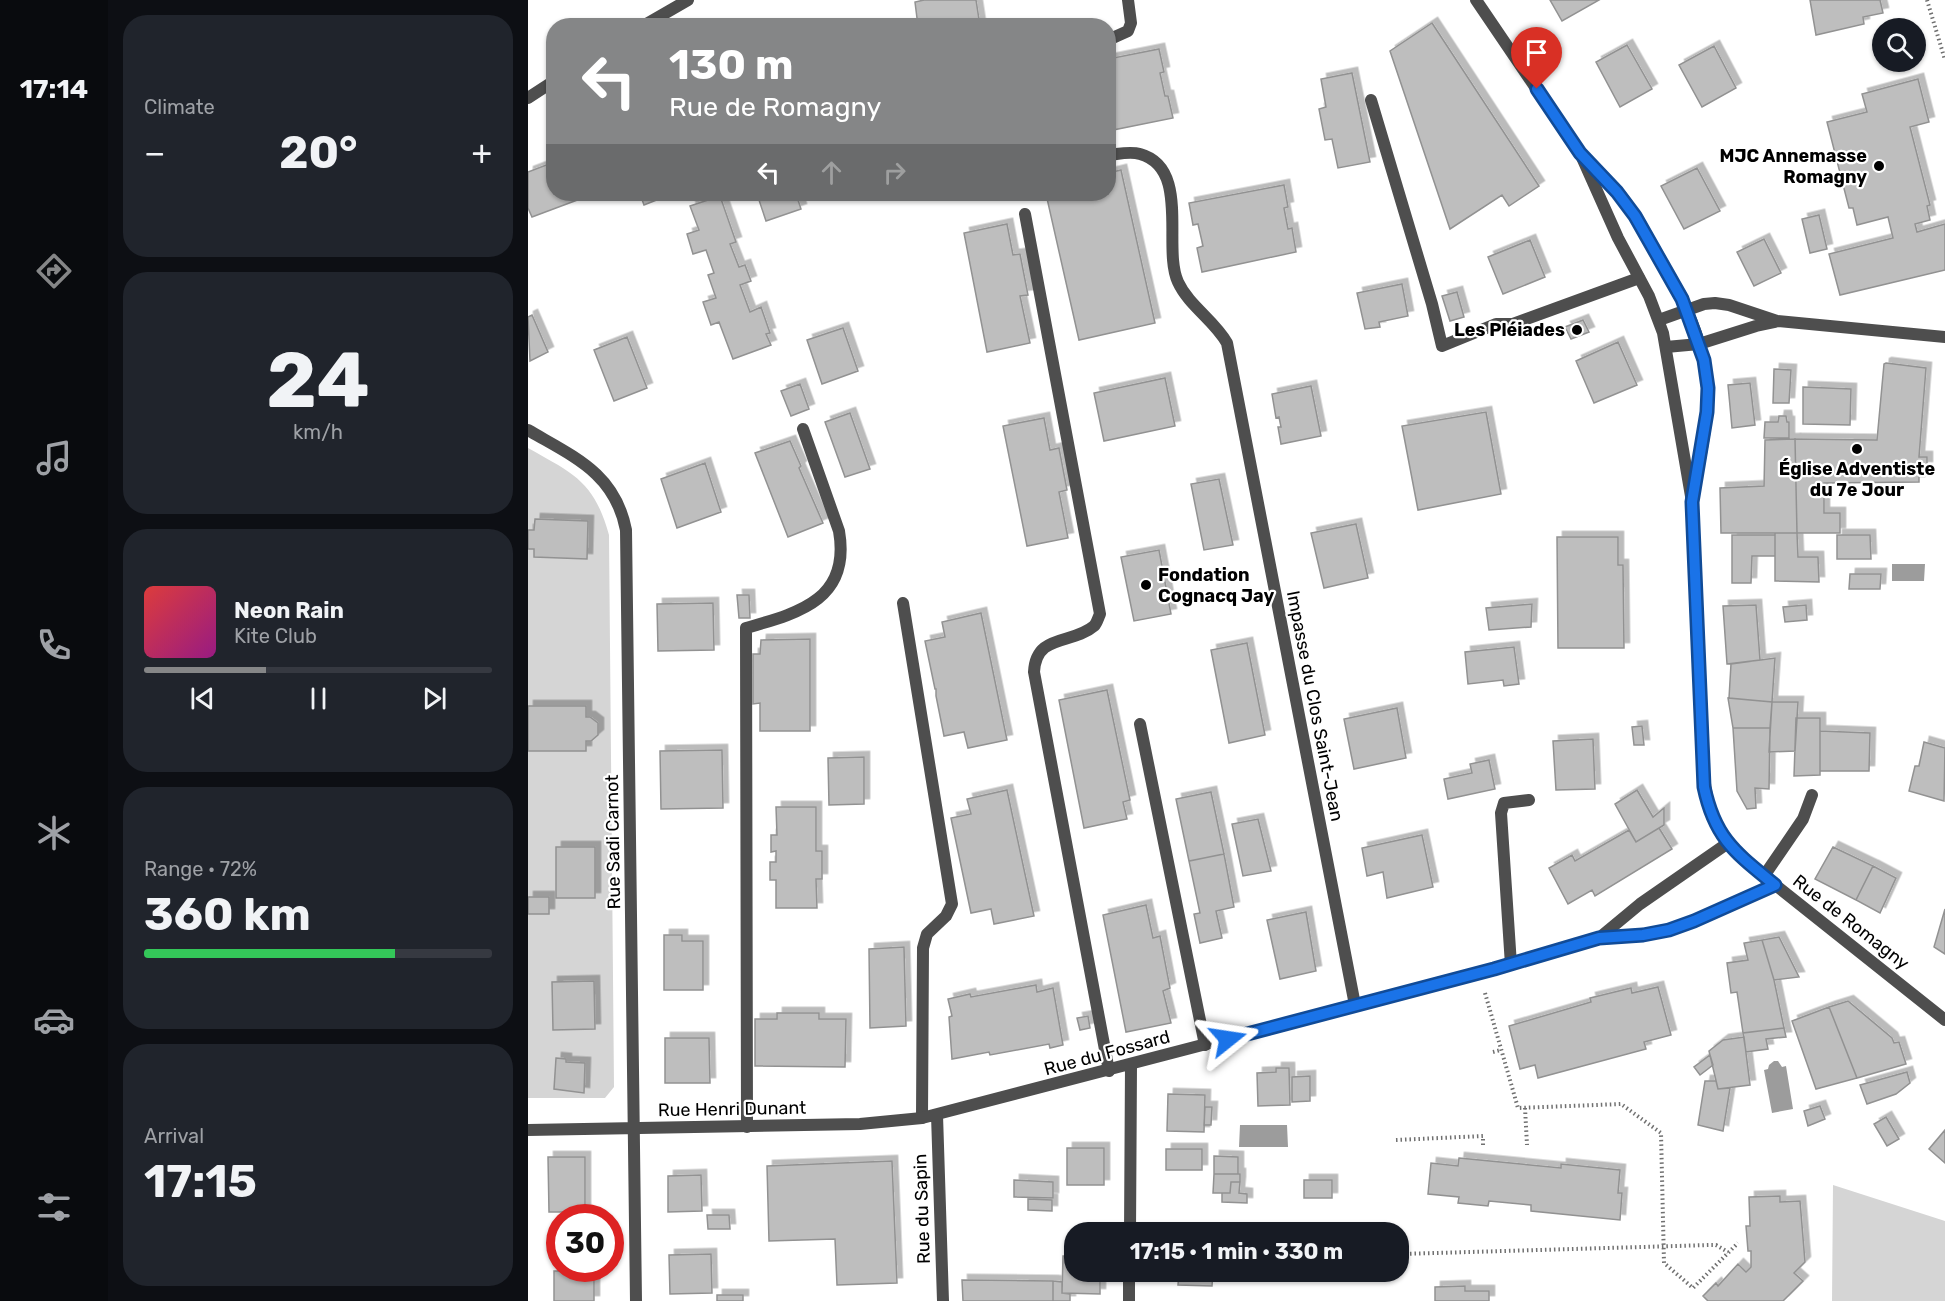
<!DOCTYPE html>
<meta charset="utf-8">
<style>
:root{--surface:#171b24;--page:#20242c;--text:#f1f3f6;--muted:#9ea1a6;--line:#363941;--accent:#858687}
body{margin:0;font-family:Rubik,sans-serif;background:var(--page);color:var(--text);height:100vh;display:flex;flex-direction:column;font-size:22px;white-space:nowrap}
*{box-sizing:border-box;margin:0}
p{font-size:20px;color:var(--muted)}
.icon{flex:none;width:33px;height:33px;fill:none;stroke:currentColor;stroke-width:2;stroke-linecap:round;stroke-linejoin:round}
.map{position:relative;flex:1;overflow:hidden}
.panel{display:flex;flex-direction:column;gap:15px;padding:15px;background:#0d0f14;width:420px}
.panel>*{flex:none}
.hud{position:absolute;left:18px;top:18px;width:570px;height:183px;border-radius:24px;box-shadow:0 2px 4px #0004;background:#858687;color:#fff;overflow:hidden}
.controls{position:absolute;left:1344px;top:18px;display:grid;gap:12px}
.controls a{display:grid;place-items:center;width:54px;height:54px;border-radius:50%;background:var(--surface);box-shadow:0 2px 4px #0004;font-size:30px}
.speed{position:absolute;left:18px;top:1204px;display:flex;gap:12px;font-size:30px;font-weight:700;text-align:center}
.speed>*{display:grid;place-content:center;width:78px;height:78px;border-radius:50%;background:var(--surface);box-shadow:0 2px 4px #0004;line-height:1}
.speed .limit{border:9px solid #d22;background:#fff;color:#111}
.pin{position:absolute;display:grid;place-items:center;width:51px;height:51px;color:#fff;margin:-62px -26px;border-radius:50% 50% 50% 0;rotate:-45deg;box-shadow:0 0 6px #0007}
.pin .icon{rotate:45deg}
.me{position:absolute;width:66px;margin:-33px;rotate:75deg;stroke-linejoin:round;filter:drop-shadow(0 0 4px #0008)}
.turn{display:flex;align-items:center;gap:21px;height:126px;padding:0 24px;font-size:27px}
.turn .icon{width:78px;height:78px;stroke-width:2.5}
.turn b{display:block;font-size:42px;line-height:51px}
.lanes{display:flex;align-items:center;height:57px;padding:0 24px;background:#0003;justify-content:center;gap:30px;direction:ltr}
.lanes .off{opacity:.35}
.big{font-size:45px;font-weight:700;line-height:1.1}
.panel .widget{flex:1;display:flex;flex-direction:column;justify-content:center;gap:9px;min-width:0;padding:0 21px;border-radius:24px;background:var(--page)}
.panel .dial{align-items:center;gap:0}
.dial b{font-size:78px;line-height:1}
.song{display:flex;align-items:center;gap:18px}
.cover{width:72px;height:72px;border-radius:9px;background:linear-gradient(135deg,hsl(0 70% 55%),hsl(310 70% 35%))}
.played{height:6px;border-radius:3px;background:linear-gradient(90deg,var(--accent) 35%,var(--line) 35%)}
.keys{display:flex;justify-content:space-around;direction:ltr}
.heat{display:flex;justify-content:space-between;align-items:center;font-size:33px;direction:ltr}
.charge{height:9px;border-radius:4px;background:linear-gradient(90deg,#34c759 72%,var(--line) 0)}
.trip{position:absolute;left:536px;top:1222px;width:345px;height:60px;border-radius:24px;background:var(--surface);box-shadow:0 2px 4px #0004;font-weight:700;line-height:60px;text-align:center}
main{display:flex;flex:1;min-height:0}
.tab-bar{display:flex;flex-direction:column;width:108px;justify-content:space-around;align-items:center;background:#090b0e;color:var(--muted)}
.tab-bar .icon{width:42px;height:42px}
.tab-bar .on{color:var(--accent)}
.tab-bar b{font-size:27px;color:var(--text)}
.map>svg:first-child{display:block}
.green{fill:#d5d5d5;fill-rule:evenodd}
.water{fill:#9c9c9c}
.building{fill:#bebebe;stroke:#929292;stroke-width:1.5;filter:url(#shadow)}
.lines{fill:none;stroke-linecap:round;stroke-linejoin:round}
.path{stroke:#707070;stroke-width:4;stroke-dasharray:1.5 3;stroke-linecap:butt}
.service{stroke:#4e4e4e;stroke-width:12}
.minor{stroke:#4e4e4e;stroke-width:12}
.tertiary{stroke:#4e4e4e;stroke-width:12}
.route-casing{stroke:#114b97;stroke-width:15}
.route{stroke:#1a73e8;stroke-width:10}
.poi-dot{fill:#000;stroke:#fff;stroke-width:2}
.labels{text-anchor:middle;stroke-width:4.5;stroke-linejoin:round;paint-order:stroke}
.poi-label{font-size:18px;font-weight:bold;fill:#000;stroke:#fff;text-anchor:end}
.street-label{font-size:18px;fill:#000;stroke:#fff}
</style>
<main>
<nav class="tab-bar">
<b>17:14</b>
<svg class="icon on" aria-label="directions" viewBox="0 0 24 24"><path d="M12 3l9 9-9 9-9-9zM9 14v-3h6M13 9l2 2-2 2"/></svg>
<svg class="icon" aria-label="music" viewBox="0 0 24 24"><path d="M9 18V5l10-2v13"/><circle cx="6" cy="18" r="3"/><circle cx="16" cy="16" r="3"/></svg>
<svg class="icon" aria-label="phone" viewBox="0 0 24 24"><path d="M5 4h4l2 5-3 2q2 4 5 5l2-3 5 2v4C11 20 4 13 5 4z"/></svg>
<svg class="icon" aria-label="climate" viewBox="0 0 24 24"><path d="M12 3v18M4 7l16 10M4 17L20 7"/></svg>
<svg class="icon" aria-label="car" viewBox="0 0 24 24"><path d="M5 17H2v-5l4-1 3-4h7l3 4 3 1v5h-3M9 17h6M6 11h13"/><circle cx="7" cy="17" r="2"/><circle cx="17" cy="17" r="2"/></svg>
<svg class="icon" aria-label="filters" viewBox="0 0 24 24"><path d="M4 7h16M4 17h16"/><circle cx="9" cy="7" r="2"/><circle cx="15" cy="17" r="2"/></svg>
</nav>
<section class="panel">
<div class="widget"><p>Climate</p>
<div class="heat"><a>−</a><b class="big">20°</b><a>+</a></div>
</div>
<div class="widget dial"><b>24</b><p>km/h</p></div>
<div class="widget">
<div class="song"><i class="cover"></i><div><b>Neon Rain</b><p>Kite Club</p></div></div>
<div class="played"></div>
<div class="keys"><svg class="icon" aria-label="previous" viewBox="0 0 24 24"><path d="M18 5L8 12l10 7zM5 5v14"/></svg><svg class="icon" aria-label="pause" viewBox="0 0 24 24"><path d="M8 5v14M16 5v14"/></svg><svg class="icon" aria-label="next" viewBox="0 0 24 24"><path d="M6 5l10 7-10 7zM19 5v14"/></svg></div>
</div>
<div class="widget"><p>Range · 72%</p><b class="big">360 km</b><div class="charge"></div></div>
<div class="widget"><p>Arrival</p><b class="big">17:15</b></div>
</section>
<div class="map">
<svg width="1417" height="1301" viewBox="0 0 1417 1301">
<defs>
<filter id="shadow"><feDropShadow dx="5.5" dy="-5.5" stdDeviation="0" flood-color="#0004"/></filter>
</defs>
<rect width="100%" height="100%" fill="#fff"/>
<path class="green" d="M0,448C46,474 66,481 81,535L86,1087L77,1098H0V914H21V898L0,897V751L58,750V741H63L70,735L58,717V706H0V549H6V557L58,559L60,521L7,519L6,530H0ZM28,847H67V898H28ZM66,981L67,1028L26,1030L25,982Z
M1305,1185L1417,1221V1301H1304Z"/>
<path class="water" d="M1364,564H1397L1396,581H1364Z
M1246,1061H1250L1254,1067L1258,1066L1265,1109L1244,1113L1236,1070L1240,1069L1241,1065Z
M712,1125H759L760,1147H711Z"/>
<path class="building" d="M396,0H448L452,26H390L387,2Z
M1022,0H1071L1034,21Z
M1282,0H1352L1355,13L1335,17L1336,24L1288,35Z
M904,23L1011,186L981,206L974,195L922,229L862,51Z
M1099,45L1124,89L1092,107L1068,62Z
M1186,46L1208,88L1174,107L1151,65Z
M631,49L636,72L632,73L637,96H640L645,118L580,131V59Z
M824,73L842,162L810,168L804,139L797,140L791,109L798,107L793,79Z
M1390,79L1401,122L1382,127L1402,205L1399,206L1402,220L1387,224L1389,232L1417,224V270L1312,295L1301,254L1365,238L1360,217L1329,225L1325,208H1321L1299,122L1339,112L1334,94Z
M26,162V194H50L52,199L4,217L0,208V172Z
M1169,168L1192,211L1156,229L1133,186Z
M593,170L627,323L551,340L518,194H580V173Z
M756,185L760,207L756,208L760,229L764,228L768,252L674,272L669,248L675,246L670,224L665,225L661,203Z
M112,194H129L131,199L116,205Z
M229,194H268L273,209L238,221Z
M192,196L208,242L202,244L211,267L217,265L223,281L212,285L222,312L233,307L242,333L238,334L243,345L205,359L191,322L183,325L175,302L188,298L180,275L186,273L178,250L165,254L159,234L171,230L162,206Z
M1291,215L1299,249L1282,253L1274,219Z
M479,224L485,255L492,254L500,295L492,296L502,343L459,352L436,233Z
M1236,239L1253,273L1226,286L1209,252Z
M1002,240L1017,277L975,294L960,257Z
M874,284L880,316L851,322L852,327L837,329L829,293Z
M929,292L936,317L922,321L914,296Z
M4,315L20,352L2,361L0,317Z
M1055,320L1061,332L1043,339L1037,327Z
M315,328L330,371L294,384L279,340Z
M99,337L119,388L86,401L66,350Z
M1090,342L1109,385L1066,403L1048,361Z
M1358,363L1398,368L1391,457H1399V467H1391V482L1296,483V513H1312V533H1269L1267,439L1349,440L1356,364Z
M1246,369L1263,370L1261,403H1245Z
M637,378L647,426L576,441L566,393Z
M1222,383L1227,425L1204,428L1200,385Z
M272,384L281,409L263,416L253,391Z
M783,386L793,436L753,444L750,427H753L751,417L748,418L744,394Z
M1275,387L1323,389L1322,425L1275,424Z
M958,412L973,494L890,510L874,426Z
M322,413L342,469L317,477L297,422Z
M1251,416H1258L1259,422H1261V438H1236L1237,422H1250Z
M516,418L522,450L531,448L539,490L531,492L540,538L499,546L475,426Z
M1267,439L1269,533H1193L1192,488L1236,486L1237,440Z
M262,441L273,466L271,468L295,523L260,537L227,453Z
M177,463L193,512L149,528L133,479Z
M691,479L705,545L676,550L663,484Z
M7,519L60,521L59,559L6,557V549H0V530H6Z
M828,524L840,578L796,588L783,533Z
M1247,533H1269L1270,557H1290L1291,582L1247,581Z
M1204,535H1247V556H1224L1223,583H1204Z
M1309,535H1342L1343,559H1309Z
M1029,537H1090V565H1095L1096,648H1030Z
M631,550L643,614L606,621L593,557Z
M1322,574H1353L1352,589H1321Z
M209,595H221L222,618H211Z
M185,603L186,650L130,651L129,604Z
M1004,604L1003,627L961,630L958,608Z
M1228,605L1232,660L1199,664L1195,606Z
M1278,605L1279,620L1257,622L1255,607Z
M453,613L479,740L440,748L436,732L416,736L408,696V689H407L397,641L417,637L414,622Z
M282,639V731H232V703L225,704V654H232L233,640Z
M719,643L737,735L701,743L683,650Z
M986,647L991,684L976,686L975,680L940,684L937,652Z
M1247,658L1244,702L1201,698L1203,664Z
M579,690L602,800L595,802L599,819L556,828L531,700Z
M1200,698L1244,702L1242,728H1205Z
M1244,702H1270L1267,751L1241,752Z
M0,706H58V717H62L70,723V735L63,741H58V751H0Z
M869,708L878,758L826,769L816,719Z
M1268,718H1292V775L1266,776Z
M1114,726L1116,745H1106L1104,727Z
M1205,728H1242L1241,789L1227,788L1228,808L1219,809L1209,791Z
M1292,731L1342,733L1341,771H1292Z
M1065,739L1067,789L1028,790L1025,741Z
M1396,742L1417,748L1416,801L1381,791L1387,766H1391Z
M194,750L195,808L133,809L132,751Z
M336,757V804L301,805L300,758Z
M961,760L967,789L920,799L916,779L944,773L942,764Z
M479,790L506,916L466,924L463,909L443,913L423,818L443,814L439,799Z
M1109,790L1125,817L1136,808V825L1108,842L1087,804Z
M683,792L696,854L661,861L648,799Z
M248,807H288V851H294V879H288L289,908H248V880H242V862H248V851L243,852V835H249Z
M730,819L743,871L715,876L704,824Z
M1131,828L1144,849L1067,896L1064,890L1040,904L1021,868L1044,855L1047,861L1101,830L1108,842Z
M894,835L905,887L859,898L855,872L839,876L834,848Z
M28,847H67V898H28Z
M1305,847L1345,866L1328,900L1287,879Z
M696,854L706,907L688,911L694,938L672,943L666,914L672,913L661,861Z
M1345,866L1368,878L1352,913L1328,900Z
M0,897H21V914H0Z
M618,905L625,938L632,936L642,988L635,991L643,1023L598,1032L575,915Z
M1417,909V954L1406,947Z
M778,912L788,971L752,979L739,920Z
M136,935H154V941H175V990H136Z
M1251,937L1271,977L1246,980L1234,940Z
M1234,940L1246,980L1256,1028L1215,1033L1209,992L1203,993L1199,963L1220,960L1216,943Z
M376,947L378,1026L342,1028L341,949Z
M66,981L67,1029L25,1030L24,982Z
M508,985L509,992L525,988L535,1045L522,1048L521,1044L462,1055L461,1052L424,1059L421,1017L424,1016L420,999L442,994L443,997Z
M1130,987L1143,1035L1116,1042L1118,1049L1010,1078L1007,1065L992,1069L981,1026L1063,1002L1062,998L1103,988L1104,993Z
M1320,1001L1364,1038L1366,1043L1371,1042L1378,1064L1329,1078L1301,1007Z
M1301,1007L1329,1078L1288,1089L1264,1021Z
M249,1013H291V1019H318L317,1067L227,1066V1019H249Z
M560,1016L562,1028L552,1030L549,1018Z
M1256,1028L1258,1037L1238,1039L1240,1049L1218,1052L1215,1033Z
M1216,1037L1222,1085L1190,1089L1181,1051L1195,1040Z
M137,1038H181L182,1083H137Z
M1182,1055L1185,1065L1172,1075L1166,1067Z
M28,1058L38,1059V1062L57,1063L56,1093L26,1089Z
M748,1068H761L762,1105L730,1106L729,1073L748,1072Z
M1379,1072L1382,1083L1368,1094L1339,1104L1332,1085Z
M782,1076V1101L764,1102V1077Z
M1177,1081H1188L1190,1089L1202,1088L1195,1131L1170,1125Z
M640,1094L677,1095L676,1132L639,1131Z
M1292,1106L1297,1119L1280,1126L1276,1111Z
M677,1107H684L683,1125H676Z
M1358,1117L1371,1139L1359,1146L1346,1124Z
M1417,1130V1163L1401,1149Z
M539,1148H576V1185H539Z
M638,1149H674V1170H638Z
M686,1156L710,1157V1174H686Z
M20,1157H57V1212H21Z
M931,1158L1033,1168V1164L1092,1170L1090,1193H1094L1092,1220L1003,1211V1205L961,1201L960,1206L930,1203L931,1197L900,1194L903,1163L930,1166Z
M364,1161L369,1283L309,1285L307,1239L241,1241L239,1166Z
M686,1174H712V1182H703L702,1193H685Z
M173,1175L174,1211L140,1212V1176Z
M486,1180L525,1182V1198L486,1197Z
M776,1180H804V1198H776Z
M703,1182H712L711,1193L719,1194V1203L694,1202V1193H702Z
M1252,1196V1202L1272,1201L1277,1262L1266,1273L1275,1281L1255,1301H1180L1175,1296L1188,1283L1190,1286L1210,1264L1218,1272L1223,1267V1251H1220L1218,1226H1222L1221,1197Z
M500,1199L524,1200V1211L500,1210Z
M179,1215H201L202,1229H180Z
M635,1230L680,1231V1233H635Z
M183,1254L184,1293L142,1294L141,1255Z
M535,1256H546V1272H572V1294L534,1293Z
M26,1271H66V1301H26Z
M651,1272H685L684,1286L650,1285Z
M434,1280L525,1281V1301H435Z
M525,1281L534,1282V1293L542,1294V1301H525Z
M937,1286V1291H961V1301H907V1287Z
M189,1295H215V1301H189Z"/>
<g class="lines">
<path class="path" d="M1399,0L1417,60
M957,993L990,1108L1093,1104L1133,1133L1136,1263L1165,1288L1210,1243
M965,1052L973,1050
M997,1108L999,1145
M868,1140L955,1136V1146
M873,1254L1182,1245H1188L1200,1252"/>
<path class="service" d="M580,40L600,31L603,23L600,0
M843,100L904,304L914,346L968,324H985L1111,278
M580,155C591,154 602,151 612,154C663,168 634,248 650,282C661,306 686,320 699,343L827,1005
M497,214L572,614C570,618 569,623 566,626C544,645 508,633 506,672L581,1071
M375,603L424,904L418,916L399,934L395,948L394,1118
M612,724L677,1045
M1236,876L1275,819L1284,795
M983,965L973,813L976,803L1001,800
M219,1127L218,628C270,613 323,600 311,531L275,429"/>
<path class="minor" d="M1131,320L1176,304L1187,303L1201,305L1249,321L1417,337
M1138,347L1171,344L1228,326L1247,322
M0,430C46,457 87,473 98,530L108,1301
M1071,938L1112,904L1200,843
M409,1115L415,1301
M0,1130L332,1124L394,1118L966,969L1071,938L1115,935L1141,930L1166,921L1247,885
M602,1233L603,1065
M601,1301V1272"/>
<path class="tertiary" d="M948,0L1052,153L1090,238L1121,296L1135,333L1164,502L1174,754C1178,799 1180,828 1216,860L1417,1020
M115,26L160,0
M0,98L26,81
M1059,161C1070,173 1083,184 1094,197C1105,211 1114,227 1123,243C1148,286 1177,336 1179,387C1181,422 1172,457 1166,491"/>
</g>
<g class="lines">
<g class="route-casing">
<path id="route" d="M700,1039L966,969L1071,938L1115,935L1141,930L1166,921L1247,885C1208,853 1187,839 1176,787L1164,502L1179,412L1180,388L1176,360L1154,299L1107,216L1089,192L1052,153L1009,89"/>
</g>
<use href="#route" class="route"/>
</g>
<g class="poi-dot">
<circle cx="1351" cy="166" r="6"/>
<circle cx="1049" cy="330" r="6"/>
<circle cx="1329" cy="449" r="6"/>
<circle cx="618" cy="585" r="6"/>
</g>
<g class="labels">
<g class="poi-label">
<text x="1339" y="162">MJC Annemasse<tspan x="1339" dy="21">Romagny</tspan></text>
<text x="1037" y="336">Les Pléiades</text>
<text x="1329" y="475" text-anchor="middle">Église Adventiste<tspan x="1329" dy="21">du 7e Jour</tspan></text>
<text x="630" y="581" text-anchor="start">Fondation<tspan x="630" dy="21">Cognacq Jay</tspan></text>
</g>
<g class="street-label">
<text transform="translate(787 706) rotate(79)" y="6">Impasse du Clos Saint-Jean</text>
<text transform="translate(85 842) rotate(-91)" y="6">Rue Sadi Carnot</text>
<text transform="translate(1323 922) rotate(38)" y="6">Rue de Romagny</text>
<text transform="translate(579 1053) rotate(-15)" y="6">Rue du Fossard</text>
<text transform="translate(204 1109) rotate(-1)" y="6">Rue Henri Dunant</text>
<text transform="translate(394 1209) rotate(-92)" y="6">Rue du Sapin</text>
</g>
</g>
</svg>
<div class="controls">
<a><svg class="icon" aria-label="search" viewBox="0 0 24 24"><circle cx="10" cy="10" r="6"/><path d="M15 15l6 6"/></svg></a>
</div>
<div class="speed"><div class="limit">30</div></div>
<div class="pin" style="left:1009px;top:89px;background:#d93025"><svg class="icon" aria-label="arrive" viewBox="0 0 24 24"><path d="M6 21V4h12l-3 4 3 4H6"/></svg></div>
<svg class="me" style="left:700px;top:1039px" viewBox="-20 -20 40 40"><path d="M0-17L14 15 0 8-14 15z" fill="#1a73e8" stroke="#fff" stroke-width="4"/></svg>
<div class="trip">17:15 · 1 min · 330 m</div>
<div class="hud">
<div class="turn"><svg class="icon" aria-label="left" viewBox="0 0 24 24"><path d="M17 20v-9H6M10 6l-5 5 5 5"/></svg><div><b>130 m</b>Rue de Romagny</div></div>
<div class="lanes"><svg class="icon" aria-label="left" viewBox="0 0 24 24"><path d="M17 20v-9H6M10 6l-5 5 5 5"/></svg><svg class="icon off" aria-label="ahead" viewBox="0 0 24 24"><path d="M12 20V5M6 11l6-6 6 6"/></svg><svg class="icon off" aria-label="right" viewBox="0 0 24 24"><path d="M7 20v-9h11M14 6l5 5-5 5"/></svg></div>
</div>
</div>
</main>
